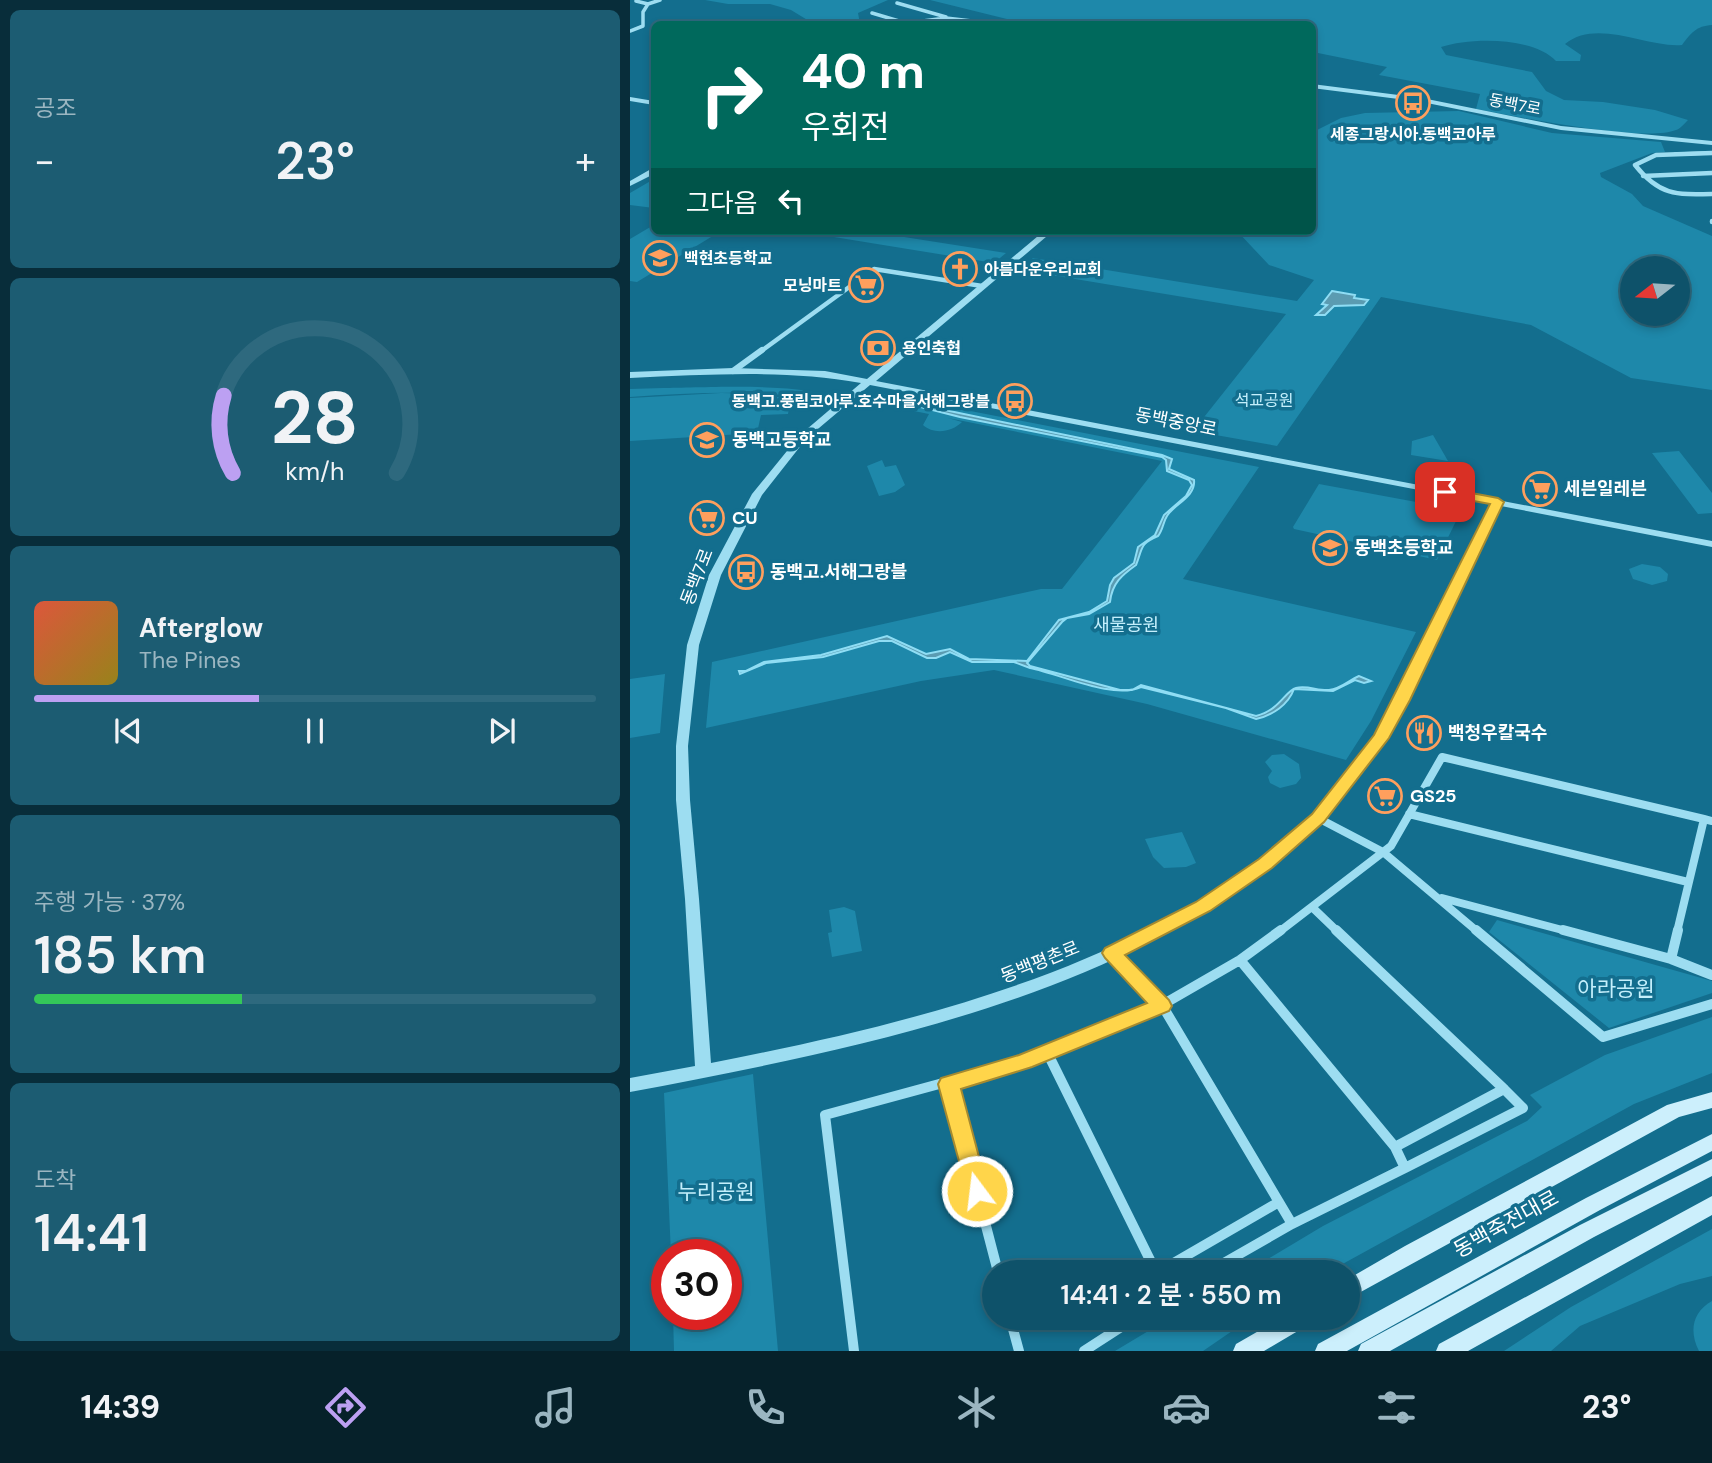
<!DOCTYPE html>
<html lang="ko">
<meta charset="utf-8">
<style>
:root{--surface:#0e526a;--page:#1c5c72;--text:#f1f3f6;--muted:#9bb6c1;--line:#2e697e;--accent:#bca0f2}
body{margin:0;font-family:"DM Sans","Noto Sans KR",sans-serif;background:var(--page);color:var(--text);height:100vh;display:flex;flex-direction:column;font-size:26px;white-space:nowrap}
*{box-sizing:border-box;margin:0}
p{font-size:23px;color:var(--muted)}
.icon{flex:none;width:38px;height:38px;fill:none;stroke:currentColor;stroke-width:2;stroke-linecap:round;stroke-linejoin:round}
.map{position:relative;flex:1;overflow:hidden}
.side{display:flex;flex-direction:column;gap:10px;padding:10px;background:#082d3a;width:630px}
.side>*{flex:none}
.banner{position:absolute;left:21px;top:21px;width:665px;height:214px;border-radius:10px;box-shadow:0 4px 10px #0003,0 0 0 2px var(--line);background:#00695c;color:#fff;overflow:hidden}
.needle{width:46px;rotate:253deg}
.buttons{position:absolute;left:990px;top:256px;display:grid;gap:14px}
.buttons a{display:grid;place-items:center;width:70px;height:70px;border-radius:50%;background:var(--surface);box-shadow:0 4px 10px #0003,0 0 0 2px var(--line);font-size:35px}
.speed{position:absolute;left:21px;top:1239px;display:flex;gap:14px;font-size:35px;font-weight:700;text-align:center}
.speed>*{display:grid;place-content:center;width:91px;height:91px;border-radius:50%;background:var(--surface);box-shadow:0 4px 10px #0003,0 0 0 2px var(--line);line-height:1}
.speed .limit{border:10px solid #d22;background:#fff;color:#111}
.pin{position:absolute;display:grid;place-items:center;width:60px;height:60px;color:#fff;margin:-30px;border-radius:14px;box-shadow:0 4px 10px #0006}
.me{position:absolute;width:77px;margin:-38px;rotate:345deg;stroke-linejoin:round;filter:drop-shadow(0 0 5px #0008)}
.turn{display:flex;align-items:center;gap:24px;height:147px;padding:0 35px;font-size:32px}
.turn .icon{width:91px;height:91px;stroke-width:2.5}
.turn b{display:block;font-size:49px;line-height:60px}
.then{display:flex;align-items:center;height:66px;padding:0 35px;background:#0003;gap:14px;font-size:26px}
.big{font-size:52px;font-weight:600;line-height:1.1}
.side .widget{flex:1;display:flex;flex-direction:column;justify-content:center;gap:10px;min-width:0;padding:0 24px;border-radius:10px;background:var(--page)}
.side .dial{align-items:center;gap:0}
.dial svg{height:182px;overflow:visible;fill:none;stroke:var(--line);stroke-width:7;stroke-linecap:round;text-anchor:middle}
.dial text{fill:var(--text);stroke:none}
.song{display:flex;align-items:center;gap:21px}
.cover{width:84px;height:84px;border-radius:10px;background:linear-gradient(135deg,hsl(10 70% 55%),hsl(50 70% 35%))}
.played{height:7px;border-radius:4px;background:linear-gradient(90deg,var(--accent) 40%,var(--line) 40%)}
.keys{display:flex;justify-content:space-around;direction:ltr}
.heat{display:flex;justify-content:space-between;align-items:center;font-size:38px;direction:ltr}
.charge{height:10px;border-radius:5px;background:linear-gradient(90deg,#34c759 37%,var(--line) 0)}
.trip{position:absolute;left:352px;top:1260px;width:378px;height:70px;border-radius:35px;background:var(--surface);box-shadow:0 4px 10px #0003,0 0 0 2px var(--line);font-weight:600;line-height:70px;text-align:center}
.tabs{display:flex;height:112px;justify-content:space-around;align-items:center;background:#06212a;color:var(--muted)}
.tabs .icon{width:49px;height:49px}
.tabs .selected{color:var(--accent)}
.tabs b{font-size:32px;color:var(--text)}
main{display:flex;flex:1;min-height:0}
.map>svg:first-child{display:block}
.green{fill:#1e88aa;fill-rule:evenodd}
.water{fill:#5b9bb1;stroke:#8fddf4;stroke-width:2}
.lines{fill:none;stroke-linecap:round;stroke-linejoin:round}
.minor-far4{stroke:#9dddf1;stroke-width:3.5}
.minor-far3{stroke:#9dddf1;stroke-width:4.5}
.minor-far2{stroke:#9dddf1;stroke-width:6}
.minor-far1{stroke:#9dddf1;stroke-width:8}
.minor{stroke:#9dddf1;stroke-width:10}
.tertiary{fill:#9dddf1;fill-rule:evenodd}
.secondary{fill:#cceffc;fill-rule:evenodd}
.route{fill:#ffd54a;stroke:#a68a30;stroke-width:2}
.labels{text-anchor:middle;stroke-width:7;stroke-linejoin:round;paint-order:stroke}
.far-street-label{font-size:16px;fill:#fff;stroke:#136e8e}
.far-poi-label{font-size:16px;font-weight:bold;fill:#fff;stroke:#136e8e;text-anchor:start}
.far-park-label{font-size:16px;fill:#c4effc;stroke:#136e8e}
.street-label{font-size:18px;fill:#fff;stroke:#136e8e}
.poi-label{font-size:18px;font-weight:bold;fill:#fff;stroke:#136e8e;text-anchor:start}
.park-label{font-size:18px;fill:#c4effc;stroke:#136e8e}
.near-park-label{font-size:21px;fill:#c4effc;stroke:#136e8e}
.near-street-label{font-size:21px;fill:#fff;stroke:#136e8e}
</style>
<main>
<section class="side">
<div class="widget"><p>공조</p>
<div class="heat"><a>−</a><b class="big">23°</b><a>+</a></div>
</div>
<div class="widget dial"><svg viewBox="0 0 100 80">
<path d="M14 69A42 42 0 1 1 86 69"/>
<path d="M14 69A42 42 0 0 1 10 35" stroke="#bca0f2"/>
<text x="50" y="56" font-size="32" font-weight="700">28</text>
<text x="50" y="72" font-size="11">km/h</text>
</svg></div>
<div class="widget">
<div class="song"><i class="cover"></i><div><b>Afterglow</b><p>The Pines</p></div></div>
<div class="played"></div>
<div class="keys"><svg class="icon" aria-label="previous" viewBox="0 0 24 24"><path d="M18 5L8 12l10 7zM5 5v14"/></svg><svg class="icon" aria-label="pause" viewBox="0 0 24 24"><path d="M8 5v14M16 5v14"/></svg><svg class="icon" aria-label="next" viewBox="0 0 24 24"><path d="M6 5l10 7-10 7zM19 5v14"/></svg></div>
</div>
<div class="widget"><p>주행 가능 · 37%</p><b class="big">185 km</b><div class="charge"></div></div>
<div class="widget"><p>도착</p><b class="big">14:41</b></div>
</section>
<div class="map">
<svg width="1082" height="1351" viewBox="0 0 1082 1351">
<rect width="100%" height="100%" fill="#136e8e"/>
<path class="green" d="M75,0H258L228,13L230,24H184L161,10L140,4H98Z
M300,0H1082V25C1066,26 1061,33 1052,45C1017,48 967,18 935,44L951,55L950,61H926C904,37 841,37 811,47L816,55L902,72L916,91L934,100L973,102L1025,110L1058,120C1055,123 1050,129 1046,130C1014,143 885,116 846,109L850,94L749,75L757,67L683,52L682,24H397Z
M829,111L922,133L1031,142L1035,152L1022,153L970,173L971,177L1002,194L1013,206L1082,236V390L1001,378L901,325L751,297L647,446L563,431L656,314L391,270L403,258L667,301L684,280L639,265L607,231H682L683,132L711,118L735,113ZM1003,268H1048V313H1003Z
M24,179V208L0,205V193Z
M22,226L24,231H91L7,282L0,281V239Z
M167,231H200L214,235L204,231H236L376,253L364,263Z
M33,388C69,388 170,382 198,397L194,400C129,389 65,393 0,397V389Z
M91,393L134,394V398L161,396L158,414L131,415L127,433L0,441V398Z
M253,394L629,467L553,579L786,632L741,721L716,760L517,704L364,670L291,681L76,728L82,662L411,589H432L532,461L318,418L332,422C322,432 304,435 293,425L299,414L233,401L241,396Z
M803,435L818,461L781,455L782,441Z
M1049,451L1082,493V513L1068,514L1022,453Z
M252,460L255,467L266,465L275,485L265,492L249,496L237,466Z
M689,484L824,509L829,515L807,560L664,529L663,527Z
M1012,564L1030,567L1038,574L1037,581L1022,585L1003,579L999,569Z
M35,674L30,733L0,738V679Z
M654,754L669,764L671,778L666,784L650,788L640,783L638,777L642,771L635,762L642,755Z
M552,832L566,863L556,867L534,868L523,857L515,839Z
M214,907L225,911L232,951L202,957L198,933L202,932L199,910Z
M867,920L1082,981V993L979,1028L859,932Z
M1082,1017V1073L1004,1104L698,1272H616L693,1226L897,1121L912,1107L900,1095L975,1055Z
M123,1074L148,1351H44L43,1314H96V1255H41L34,1093Z
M1082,1229V1276L1050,1284L950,1326L921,1351H874L941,1307Z
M1082,1301V1351H1069C1059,1332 1062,1312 1082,1301Z
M540,1318H621L573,1351H485Z"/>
<path class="water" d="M702,291L725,295L724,298L738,300L734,305L704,306L695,315H686L697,305L692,304Z
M257,398L532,455L542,459L539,469L564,480C566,497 544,504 537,516C533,522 533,530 528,536C509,544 513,548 506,565C492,575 482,583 480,602L459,614L437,618L432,622L397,663L400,666L490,690H502L511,685L626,716C650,710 655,691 666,688C677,685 688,691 699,690C711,689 719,680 729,676L741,681L734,683L725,680L703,691L664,689C658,705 643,715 626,719L596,708L511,687C483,700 431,674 400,668L384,662H342L320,652L306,658H297L262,641H249L193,657L136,663L110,674L109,671H116L134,662L191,655L257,636L296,654L320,649L339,659L397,661L429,620L459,612L477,601L480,585L484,578L504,563L508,547L525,535L534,515L556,496L562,485L559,480L537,471L536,460L532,457L330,417L275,403L255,401Z"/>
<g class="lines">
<path class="minor-far4" d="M6,1L18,4L30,0
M267,3L316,17
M242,13L279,24
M277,23L316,18L368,24
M0,31L13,26V12L18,4
M1045,154L1082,153"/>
<path class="minor-far3" d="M1082,153L1026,155L1005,165C1029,195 1045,195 1082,194
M1013,176L1082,173
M1082,221V222
M130,352L244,269L352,286"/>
<path class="minor-far2" d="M103,371L132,350"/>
<path class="minor-far1" d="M779,814L1058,882
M688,818L753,852L848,932
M812,898L940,932
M683,908L708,932
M649,932L761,846L812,757L1074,819
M1047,932L1074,819L1082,821"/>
<path class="minor" d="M846,930L973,1037L1082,1004
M933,930L1041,959
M1048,930L1041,959L1082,975
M482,953L532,1005L662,1224L578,1272
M610,960L765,1147L874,1089L706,930
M417,1052L526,1272
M319,1084L368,1272
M775,1168L893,1108L874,1089
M662,1224L775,1168L765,1147
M528,1272L649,1202
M380,1318L389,1351
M224,1351L195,1115L394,1061L532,1005L610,960L651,930
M454,1351L505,1318"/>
<path class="tertiary" d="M682,84L792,98L931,126L1082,141V145L931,130L792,102L682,88Z
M0,97L24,101V105L0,101Z
M21,169H24V174L0,186V181Z
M414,231H423L246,381L1082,541V547L871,506C851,548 830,590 810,633C787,681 764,732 731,775C567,985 247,1045 0,1092V1078L65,1066L55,899L46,800V746L57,645L79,575L122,494L170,435L231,383C155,369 77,375 0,378V372L103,368L195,371L237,379ZM240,385L862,504C840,547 819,590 798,632C777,678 755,726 724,766C581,953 301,1020 81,1063L69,899L60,800L58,746L69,645L91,575L132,495L176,439Z"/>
<path class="secondary" d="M1082,1092V1108L1049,1117L718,1299V1279L775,1246L1037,1105Z
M1082,1134V1151L970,1210L717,1351H685L688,1344L956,1198Z
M1082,1159V1176L964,1237L760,1351H728L731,1344L950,1225Z
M1082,1196V1215L838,1351H806L809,1344Z
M651,1318H681L678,1325L634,1351H603L606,1344Z"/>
</g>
<path class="route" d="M815,488L868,498L874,502L780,700L759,738L694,822L642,868L580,911L495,955L539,1000L542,1006L539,1011L402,1067L331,1089L358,1191L355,1198L347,1201L339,1198L308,1084L311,1078L389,1055L517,1003L475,958L472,953L475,948L566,902L629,859L682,814L744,735L860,504L811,495L809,492Z"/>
<defs>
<g id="bus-ring" transform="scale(1.75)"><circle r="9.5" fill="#136e8e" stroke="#ff9f5d" stroke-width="1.5"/><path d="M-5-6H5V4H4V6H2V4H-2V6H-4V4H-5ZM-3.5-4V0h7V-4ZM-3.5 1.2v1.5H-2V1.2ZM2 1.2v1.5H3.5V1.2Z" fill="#ff9f5d"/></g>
<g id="school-ring" transform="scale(1.75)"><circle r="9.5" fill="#136e8e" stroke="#ff9f5d" stroke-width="1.5"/><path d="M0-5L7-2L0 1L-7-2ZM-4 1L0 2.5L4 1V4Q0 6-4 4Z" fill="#ff9f5d"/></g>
<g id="church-ring" transform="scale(1.75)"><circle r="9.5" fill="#136e8e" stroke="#ff9f5d" stroke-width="1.5"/><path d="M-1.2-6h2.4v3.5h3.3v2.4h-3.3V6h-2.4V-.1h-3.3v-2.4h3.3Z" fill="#ff9f5d"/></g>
<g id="supermarket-ring" transform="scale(1.75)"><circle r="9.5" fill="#136e8e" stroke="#ff9f5d" stroke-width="1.5"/><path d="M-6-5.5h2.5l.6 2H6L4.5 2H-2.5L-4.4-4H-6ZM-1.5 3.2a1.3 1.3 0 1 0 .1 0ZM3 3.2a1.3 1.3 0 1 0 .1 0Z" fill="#ff9f5d"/></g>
<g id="bank-ring" transform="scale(1.75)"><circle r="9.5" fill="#136e8e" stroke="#ff9f5d" stroke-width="1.5"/><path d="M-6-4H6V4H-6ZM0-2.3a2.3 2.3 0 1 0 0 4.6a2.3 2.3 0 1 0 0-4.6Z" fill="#ff9f5d"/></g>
<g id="restaurant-ring" transform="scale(1.75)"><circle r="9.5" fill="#136e8e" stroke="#ff9f5d" stroke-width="1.5"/><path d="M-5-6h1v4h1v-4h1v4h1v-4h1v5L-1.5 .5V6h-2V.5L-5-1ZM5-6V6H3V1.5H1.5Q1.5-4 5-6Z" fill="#ff9f5d"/></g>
</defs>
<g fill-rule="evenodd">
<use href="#bus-ring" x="783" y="103"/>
<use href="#school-ring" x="30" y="258"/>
<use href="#church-ring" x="330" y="269"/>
<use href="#supermarket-ring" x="236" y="285"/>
<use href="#bank-ring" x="248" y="348"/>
<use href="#bus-ring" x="385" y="401"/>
<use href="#school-ring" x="77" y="440"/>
<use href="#supermarket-ring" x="910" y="489"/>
<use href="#supermarket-ring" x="77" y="518"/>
<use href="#school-ring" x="700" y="548"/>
<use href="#bus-ring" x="116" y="572"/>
<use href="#restaurant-ring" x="794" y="733"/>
<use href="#supermarket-ring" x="755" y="796"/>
</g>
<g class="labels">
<g class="far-street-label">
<text transform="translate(885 104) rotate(11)" y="6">동백7로</text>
</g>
<g class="far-poi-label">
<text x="783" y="140" text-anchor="middle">세종그랑시아.동백코아루</text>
<text x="54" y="264">백현초등학교</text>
<text x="354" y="275">아름다운우리교회</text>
<text x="212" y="291" text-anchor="end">모닝마트</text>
<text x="272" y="354">용인축협</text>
<text x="360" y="407" text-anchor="end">동백고.풍림코아루.호수마을서해그랑블</text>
</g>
<g class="far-park-label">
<text x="634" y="406">석교공원</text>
</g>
<g class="street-label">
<text transform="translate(546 422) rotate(11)" y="6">동백중앙로</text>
<text transform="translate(67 577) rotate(-69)" y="6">동백7로</text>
<text transform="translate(410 962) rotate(-22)" y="6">동백평촌로</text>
</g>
<g class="poi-label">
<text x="102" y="446">동백고등학교</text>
<text x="934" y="495">세븐일레븐</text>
<text x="102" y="524">CU</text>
<text x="724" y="554">동백초등학교</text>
<text x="140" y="578">동백고.서해그랑블</text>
<text x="818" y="739">백청우칼국수</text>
<text x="780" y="802">GS25</text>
</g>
<g class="park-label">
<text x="496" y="631">새물공원</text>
</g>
<g class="near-park-label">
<text x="986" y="996">아라공원</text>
<text x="86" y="1199">누리공원</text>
</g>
<g class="near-street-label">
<text transform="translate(876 1224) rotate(-29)" y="7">동백죽전대로</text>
</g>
</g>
</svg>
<div class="buttons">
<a><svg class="needle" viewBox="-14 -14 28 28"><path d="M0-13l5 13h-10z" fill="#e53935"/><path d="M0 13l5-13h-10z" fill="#9bb6c1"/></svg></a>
</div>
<div class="speed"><div class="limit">30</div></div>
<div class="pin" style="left:815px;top:492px;background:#d93025"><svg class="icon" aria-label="arrive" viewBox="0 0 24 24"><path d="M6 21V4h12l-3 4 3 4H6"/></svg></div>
<svg class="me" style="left:347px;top:1191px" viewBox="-20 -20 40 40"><circle r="17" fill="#ffd54a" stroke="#fff" stroke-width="3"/><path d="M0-11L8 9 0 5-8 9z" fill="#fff"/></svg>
<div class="trip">14:41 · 2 분 · 550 m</div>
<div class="banner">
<div class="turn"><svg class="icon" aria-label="right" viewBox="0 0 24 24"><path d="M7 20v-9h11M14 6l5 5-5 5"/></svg><div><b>40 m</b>우회전</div></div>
<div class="then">그다음<svg class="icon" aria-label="left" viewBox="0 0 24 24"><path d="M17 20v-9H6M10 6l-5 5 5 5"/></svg></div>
</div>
</div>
</main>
<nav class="tabs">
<b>14:39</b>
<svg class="icon selected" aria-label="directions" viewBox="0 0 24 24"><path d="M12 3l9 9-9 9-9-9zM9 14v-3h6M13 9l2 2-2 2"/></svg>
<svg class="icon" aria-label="music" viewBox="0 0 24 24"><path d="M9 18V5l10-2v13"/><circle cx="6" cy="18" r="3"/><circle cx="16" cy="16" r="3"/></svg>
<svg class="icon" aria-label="phone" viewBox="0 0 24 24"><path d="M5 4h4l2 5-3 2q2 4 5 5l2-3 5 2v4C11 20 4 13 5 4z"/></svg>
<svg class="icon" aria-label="climate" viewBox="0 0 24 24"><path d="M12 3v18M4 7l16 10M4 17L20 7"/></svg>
<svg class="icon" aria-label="car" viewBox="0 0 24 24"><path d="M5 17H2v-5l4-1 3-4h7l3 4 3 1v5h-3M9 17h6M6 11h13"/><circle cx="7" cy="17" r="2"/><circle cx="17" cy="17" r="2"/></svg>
<svg class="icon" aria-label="filters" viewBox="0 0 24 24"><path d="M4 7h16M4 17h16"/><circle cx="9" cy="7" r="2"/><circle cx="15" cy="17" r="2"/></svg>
<b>23°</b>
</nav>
